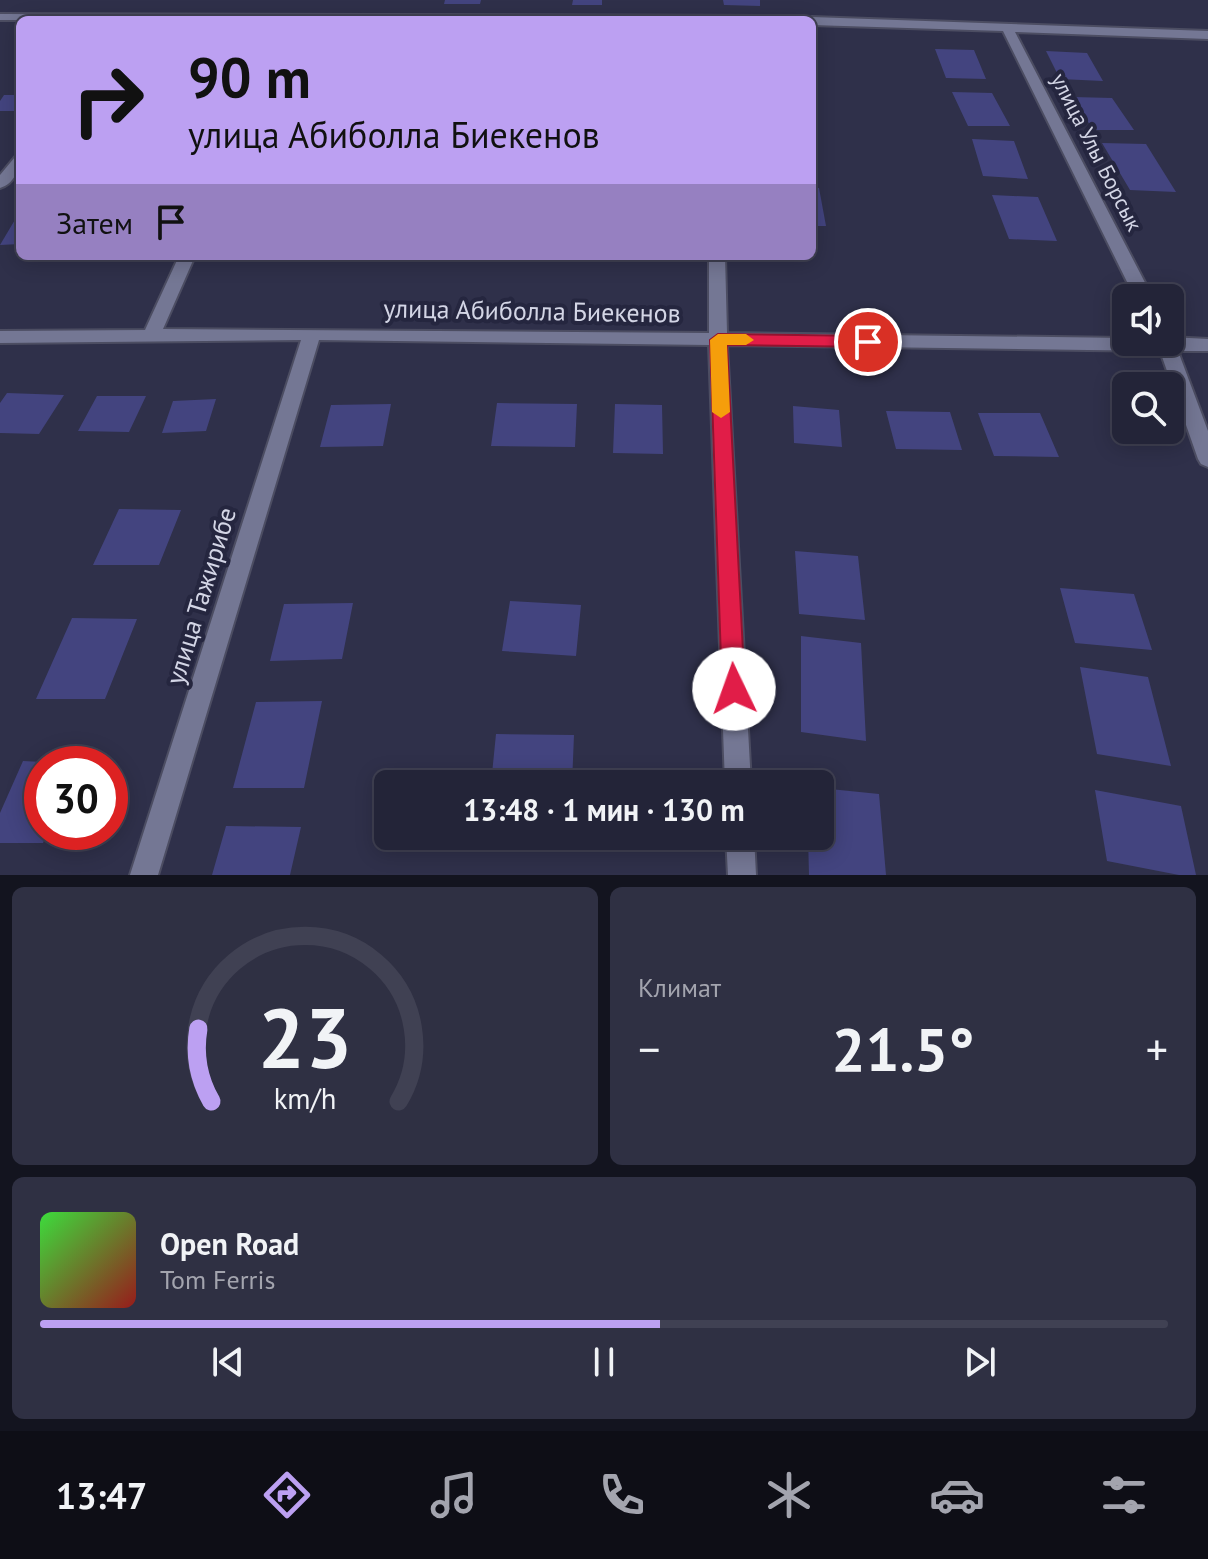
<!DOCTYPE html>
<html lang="ru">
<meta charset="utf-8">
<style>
:root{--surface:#232438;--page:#2f3043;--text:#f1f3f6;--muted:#a3a4ae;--line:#404153;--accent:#bca0f2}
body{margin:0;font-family:"PT Sans",sans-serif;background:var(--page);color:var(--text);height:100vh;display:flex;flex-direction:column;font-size:30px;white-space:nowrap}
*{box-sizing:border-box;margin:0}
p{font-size:26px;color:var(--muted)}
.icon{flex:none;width:44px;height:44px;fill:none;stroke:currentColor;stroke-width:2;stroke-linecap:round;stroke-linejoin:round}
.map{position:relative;height:875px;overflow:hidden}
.sheet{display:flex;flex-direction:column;gap:12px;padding:12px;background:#13141f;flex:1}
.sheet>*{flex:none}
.guide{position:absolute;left:16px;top:16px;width:800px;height:244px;border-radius:12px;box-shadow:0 4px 20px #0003,0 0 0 2px var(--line);background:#bca0f2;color:#111;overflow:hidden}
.buttons{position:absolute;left:1112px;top:284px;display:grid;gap:16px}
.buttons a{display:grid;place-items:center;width:72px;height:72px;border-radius:12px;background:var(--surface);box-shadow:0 4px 20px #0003,0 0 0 2px var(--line);font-size:40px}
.speed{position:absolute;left:24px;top:746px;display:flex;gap:16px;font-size:40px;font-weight:700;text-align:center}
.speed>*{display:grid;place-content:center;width:104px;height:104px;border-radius:50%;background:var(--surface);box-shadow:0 4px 20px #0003,0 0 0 2px var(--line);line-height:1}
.speed .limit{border:12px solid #d22;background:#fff;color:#111}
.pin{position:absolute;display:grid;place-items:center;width:68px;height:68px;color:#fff;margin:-34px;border:4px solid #fff;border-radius:50%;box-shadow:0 2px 8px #0007}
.me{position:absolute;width:88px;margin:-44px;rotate:357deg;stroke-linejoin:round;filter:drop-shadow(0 0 6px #0008)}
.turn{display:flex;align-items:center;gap:28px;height:168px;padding:0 40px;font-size:36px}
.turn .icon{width:104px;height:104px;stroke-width:2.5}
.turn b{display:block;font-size:56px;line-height:68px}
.then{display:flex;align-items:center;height:76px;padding:0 40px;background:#0003;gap:16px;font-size:30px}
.big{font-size:60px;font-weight:800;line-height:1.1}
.sheet .widget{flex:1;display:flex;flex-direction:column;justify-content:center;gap:12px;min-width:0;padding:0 28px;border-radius:12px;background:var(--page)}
.sheet .dial{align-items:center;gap:0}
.dial svg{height:208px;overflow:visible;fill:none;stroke:var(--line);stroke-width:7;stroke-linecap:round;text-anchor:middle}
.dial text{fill:var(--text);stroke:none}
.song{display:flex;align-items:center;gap:24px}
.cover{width:96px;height:96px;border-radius:12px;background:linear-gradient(135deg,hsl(120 70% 55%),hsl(0 70% 35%))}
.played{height:8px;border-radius:4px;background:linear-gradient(90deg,var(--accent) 55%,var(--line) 55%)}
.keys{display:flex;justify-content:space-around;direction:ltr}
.heat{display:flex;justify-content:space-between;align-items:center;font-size:44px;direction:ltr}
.sheet .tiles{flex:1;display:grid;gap:12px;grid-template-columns:1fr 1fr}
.widget:last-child{grid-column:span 2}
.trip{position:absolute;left:374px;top:770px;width:460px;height:80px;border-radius:12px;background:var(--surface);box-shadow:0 4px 20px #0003,0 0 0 2px var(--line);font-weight:800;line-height:80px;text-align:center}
.tabs{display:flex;height:128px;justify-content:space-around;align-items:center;background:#0e0e16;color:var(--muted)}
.tabs .icon{width:56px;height:56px}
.tabs .on{color:var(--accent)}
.tabs b{font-size:36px;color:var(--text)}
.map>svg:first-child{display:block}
.building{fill:#43447f}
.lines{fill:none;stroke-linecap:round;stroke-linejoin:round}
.minor-casing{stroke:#4c4d62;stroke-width:4}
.minor{fill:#747794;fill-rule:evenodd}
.route{fill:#e11d48;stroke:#92132f;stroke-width:2}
.slow{fill:#f59e0b}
.labels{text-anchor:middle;stroke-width:8;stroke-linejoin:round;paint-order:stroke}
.far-street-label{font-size:22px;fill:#d3d5e5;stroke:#25263f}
.street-label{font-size:26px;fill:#d3d5e5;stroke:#25263f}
</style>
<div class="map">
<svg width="1208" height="875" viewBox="0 0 1208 875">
<rect width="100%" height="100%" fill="#2f304a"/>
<path class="building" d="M445,0H481L480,4H444Z
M573,0H602V5H572Z
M723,0H760V6L724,5Z
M935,49L974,50L986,79L946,78Z
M1046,51L1087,53L1103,81L1060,79Z
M952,92L992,93L1010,126H968Z
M4,95H20V111H0V101Z
M1073,97L1112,98L1134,130H1093Z
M972,139L1014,141L1028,179L983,176Z
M1102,143L1146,144L1176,192L1130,190Z
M812,188H819L826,226H812Z
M992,195L1038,197L1057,241L1009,239Z
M16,218H20V244L0,245Z
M7,393L64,395L39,434L0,433V403Z
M97,396H146L129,432L78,431Z
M216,399L206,431L162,433L173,401Z
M497,403L577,404L575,447L491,446Z
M391,404L383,446L320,447L331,405Z
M615,404L662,405L663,454L613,453Z
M793,406L839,410L842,447L794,443Z
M886,411L950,412L962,450L896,449Z
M978,413H1040L1059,457L994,456Z
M119,509L181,510L159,565H93Z
M795,551L858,556L865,620L799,614Z
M1060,588L1134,594L1152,650L1075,643Z
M510,601L581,605L576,656L502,651Z
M353,603L342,659L270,661L284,604Z
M72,618L137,619L105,699H36Z
M801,636L861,643L866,741L801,732Z
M1080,667L1148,677L1171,766L1097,754Z
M322,701L304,788H233L256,702Z
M496,734L574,735L572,784H491Z
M23,761L42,762V832H47L43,843H0V813Z
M820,788L879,794L886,875H809L808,836H820Z
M1095,790L1181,806L1196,875H1179L1107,861Z
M226,826L301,827L290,875H212Z"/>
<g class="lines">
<g class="minor-casing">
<path id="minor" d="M0,14L776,16L782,20H0Z
M812,17L1208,31V39L1015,32L1153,298H1135L1003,31L812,25V20H807Z
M20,156C20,169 14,184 0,188V175L15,157Z
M179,256H195L163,329L709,333V256H725L727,333L1126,338V342H1170V337L1208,339V351H1178L1208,431V467L1201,464L1198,459L1160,351L727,345L751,784H725L709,345L319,340L158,875H130L301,340L0,343V331L145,330Z
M726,836H754L756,875H728Z"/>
</g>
<use href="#minor" class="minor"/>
</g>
<path class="route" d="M718,334L868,336L876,342L868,347L727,345L745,689L742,696L734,699L726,696L722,689L710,340Z"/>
<path class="slow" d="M718,334H746L754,340L746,345H727L730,412L721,418L712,412L710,340Z"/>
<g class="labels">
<g class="far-street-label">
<text transform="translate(1097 152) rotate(63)" y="8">улица Улы Борсык</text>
</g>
<g class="street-label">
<text transform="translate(532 311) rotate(1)" y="9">улица Абиболла Биекенов</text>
<text transform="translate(201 596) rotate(-73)" y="9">улица Тажирибе</text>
</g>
</g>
</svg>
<div class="buttons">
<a><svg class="icon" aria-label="sound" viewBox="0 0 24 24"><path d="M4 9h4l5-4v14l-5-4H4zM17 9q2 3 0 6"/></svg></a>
<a><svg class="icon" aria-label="search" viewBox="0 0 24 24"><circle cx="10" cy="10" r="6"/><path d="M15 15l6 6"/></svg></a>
</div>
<div class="speed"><div class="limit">30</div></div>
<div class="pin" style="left:868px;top:342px;background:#d93025"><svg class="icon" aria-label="arrive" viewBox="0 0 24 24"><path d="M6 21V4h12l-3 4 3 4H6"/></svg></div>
<svg class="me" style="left:734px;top:689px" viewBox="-20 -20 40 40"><circle r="19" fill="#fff"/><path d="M0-13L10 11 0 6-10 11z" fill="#e11d48"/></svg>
<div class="trip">13:48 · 1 мин · 130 m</div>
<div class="guide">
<div class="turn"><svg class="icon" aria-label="right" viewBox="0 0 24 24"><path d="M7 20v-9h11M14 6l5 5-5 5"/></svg><div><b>90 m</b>улица Абиболла Биекенов</div></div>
<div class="then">Затем<svg class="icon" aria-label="arrive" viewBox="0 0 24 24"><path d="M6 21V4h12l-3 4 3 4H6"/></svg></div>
</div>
</div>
<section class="sheet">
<div class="tiles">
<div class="widget dial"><svg viewBox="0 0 100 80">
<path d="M14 69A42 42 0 1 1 86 69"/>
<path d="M14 69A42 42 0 0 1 9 41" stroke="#bca0f2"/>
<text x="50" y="56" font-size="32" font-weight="700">23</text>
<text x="50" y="72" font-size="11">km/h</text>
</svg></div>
<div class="widget"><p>Климат</p>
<div class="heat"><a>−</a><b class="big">21.5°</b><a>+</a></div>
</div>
<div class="widget">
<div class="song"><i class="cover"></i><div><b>Open Road</b><p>Tom Ferris</p></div></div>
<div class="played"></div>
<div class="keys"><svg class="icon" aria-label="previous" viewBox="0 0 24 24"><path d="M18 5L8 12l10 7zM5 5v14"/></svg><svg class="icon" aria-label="pause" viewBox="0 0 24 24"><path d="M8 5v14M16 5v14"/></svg><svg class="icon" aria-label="next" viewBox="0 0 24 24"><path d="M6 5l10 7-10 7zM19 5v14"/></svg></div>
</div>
</div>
</section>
<nav class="tabs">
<b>13:47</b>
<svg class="icon on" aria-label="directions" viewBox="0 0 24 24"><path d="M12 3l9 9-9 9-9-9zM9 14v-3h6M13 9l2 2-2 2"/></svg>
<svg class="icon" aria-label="music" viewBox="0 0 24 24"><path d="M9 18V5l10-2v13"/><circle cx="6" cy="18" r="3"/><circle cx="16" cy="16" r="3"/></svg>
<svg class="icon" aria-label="phone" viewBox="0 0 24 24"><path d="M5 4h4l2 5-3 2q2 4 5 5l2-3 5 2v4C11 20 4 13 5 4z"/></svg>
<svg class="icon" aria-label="climate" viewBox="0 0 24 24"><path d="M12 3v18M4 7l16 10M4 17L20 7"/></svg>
<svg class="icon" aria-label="car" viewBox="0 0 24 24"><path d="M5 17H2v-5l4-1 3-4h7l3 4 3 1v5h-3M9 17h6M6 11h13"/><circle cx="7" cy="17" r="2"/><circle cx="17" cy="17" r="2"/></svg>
<svg class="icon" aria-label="filters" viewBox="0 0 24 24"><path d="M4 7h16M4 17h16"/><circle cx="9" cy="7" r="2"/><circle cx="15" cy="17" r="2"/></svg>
</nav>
